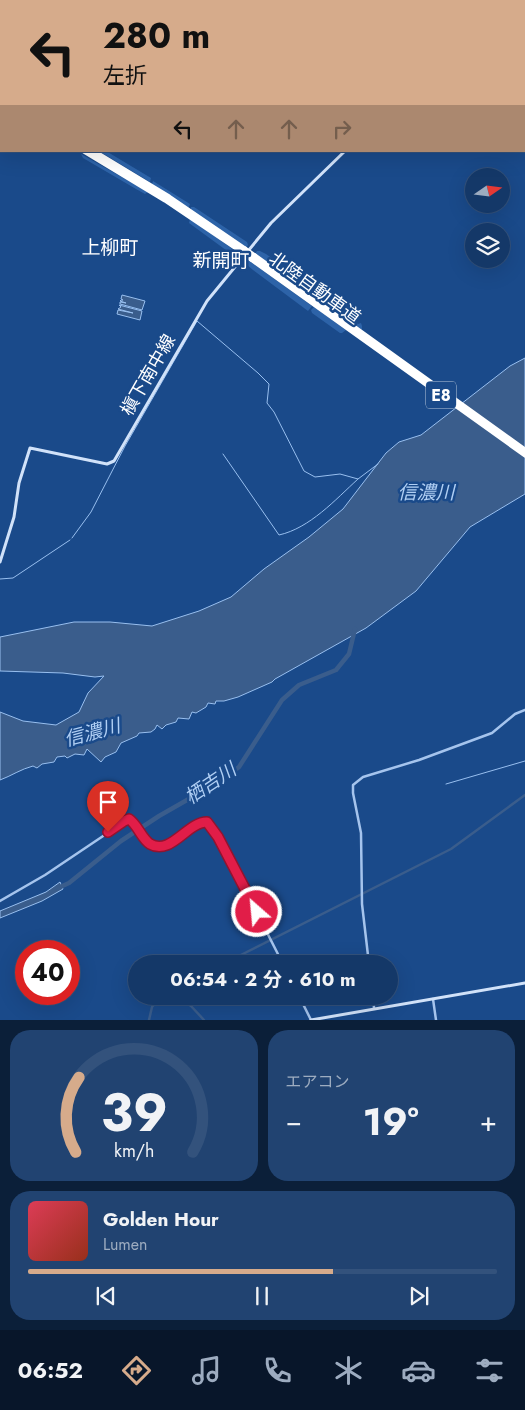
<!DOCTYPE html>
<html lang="ja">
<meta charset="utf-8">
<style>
:root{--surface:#143868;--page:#214371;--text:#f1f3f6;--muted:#9dacc0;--line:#33527c;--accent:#d6ab8b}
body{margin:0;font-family:Jost,"Noto Sans JP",sans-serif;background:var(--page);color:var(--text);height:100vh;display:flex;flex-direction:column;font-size:19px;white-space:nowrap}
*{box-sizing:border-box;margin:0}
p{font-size:16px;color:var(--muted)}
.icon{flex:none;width:28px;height:28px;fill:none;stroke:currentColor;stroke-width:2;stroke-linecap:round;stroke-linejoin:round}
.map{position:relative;height:1020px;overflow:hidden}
.details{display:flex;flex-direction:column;gap:10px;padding:10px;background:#0b1f39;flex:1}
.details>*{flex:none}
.hud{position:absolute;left:0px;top:0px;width:525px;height:152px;box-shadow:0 5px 20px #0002,0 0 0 1px var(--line);background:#d6ab8b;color:#111;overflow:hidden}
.needle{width:32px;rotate:76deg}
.buttons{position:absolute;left:465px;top:168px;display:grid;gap:10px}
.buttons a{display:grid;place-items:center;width:45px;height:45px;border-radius:50%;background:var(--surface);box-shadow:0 5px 20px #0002,0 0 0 1px var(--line);font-size:25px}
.speed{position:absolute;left:15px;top:940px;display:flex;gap:10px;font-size:25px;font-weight:700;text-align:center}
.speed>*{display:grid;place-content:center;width:65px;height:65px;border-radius:50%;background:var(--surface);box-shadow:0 5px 20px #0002,0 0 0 1px var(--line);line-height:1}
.speed .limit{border:8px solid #d22;background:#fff;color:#111}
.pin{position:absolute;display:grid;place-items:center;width:42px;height:42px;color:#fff;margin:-51px -21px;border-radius:50% 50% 50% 0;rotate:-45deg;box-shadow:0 0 5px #0007}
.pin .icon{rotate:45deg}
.me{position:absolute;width:55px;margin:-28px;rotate:333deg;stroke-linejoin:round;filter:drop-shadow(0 0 4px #0008)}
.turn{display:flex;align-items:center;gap:18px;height:105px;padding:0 20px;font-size:22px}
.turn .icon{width:65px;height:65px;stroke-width:2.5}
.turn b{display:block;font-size:35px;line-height:42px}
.lanes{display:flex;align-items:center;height:48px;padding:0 20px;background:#0003;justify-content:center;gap:25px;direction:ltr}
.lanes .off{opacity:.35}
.big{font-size:38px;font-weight:700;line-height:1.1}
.details .widget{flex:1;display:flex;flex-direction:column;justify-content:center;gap:8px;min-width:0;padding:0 18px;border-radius:20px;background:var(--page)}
.details .dial{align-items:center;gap:0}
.dial svg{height:130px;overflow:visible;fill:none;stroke:var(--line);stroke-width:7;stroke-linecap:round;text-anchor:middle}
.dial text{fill:var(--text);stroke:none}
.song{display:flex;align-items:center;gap:15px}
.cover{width:60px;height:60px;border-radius:8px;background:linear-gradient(135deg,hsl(350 70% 55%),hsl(10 70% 35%))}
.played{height:5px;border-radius:2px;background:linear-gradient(90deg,var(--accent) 65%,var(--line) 65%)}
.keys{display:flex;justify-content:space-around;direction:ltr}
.heat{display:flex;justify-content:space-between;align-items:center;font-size:28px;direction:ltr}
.details .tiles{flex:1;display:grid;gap:10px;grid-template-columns:1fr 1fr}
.widget:last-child{grid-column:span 2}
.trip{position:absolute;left:128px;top:955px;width:270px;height:50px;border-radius:25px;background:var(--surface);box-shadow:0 5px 20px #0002,0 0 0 1px var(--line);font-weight:700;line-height:50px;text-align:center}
.menu{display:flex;height:80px;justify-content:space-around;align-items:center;background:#08162a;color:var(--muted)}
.menu .icon{width:35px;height:35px}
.menu .active{color:var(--accent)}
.menu b{font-size:22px;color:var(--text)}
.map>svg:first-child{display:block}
.green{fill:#2d63a8}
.water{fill:#3a5d8c;stroke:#98bfef}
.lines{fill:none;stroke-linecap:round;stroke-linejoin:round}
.stream{stroke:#98bfef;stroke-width:1}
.canal{stroke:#3a5d8c;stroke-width:2.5}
.river{stroke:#3a5d8c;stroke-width:4.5}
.tertiary{stroke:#a5c4ed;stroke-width:2.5}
.secondary{stroke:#d1e2f9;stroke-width:3}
.motorway{stroke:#fff;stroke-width:5}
.motorway-bridge{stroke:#fff;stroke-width:5}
.route-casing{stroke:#92132f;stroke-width:12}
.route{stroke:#e11d48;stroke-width:9}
.labels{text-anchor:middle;stroke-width:5;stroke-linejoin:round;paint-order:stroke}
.shield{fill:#1a4a8a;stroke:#bac9dc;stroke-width:1}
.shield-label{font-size:16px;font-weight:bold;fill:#fff}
.street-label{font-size:18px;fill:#fff;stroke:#1a4a8a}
.neighbourhood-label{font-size:19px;fill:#fff;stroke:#1a4a8a}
.water-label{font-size:19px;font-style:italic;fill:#b0cff4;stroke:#1a4a8a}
</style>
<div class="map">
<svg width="525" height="1020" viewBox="0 0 525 1020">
<rect width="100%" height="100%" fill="#1a4a8a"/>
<path class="green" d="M99,151H106L151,178L150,182Z
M81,154L148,192L145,194L136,189L83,158Z
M153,181L190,204L188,209L152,184Z
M191,207H194L247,242L248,245L246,248L191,210Z
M190,219L241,255L238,257L234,256L189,223Z
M257,251H260L266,254L321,294L317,296L255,254Z
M248,260L312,306L308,311L253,270L247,265Z
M324,298H328L356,319L355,322L358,324L361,323L362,326V330L322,300Z
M314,307L346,330L342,333H340L312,313L311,310Z"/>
<path class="water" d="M122,295L145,301L142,310L120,304V302L126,303L120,301L121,300H123L121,299Z
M119,305L142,311L140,320L117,314L118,310L133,313L118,309L121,307Z
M525,358V494L470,527L416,591L366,628L275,679L272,682L238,697L224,701H216L215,704L208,703L206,707L196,713L192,712L189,719L178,718L176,722L166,725L162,729L157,725L155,729L151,732L139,733L137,736L121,743L116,752L105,757L101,762L87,749L84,755L75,754L67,758L65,756L57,757L54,762L42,764L37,768L33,766C21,769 11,776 0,780V712L23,721L56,725L79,712L88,693L104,676L95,677L63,673L0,671V637L74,622H110L152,626L199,611L231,597L264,569L309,537L343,509L386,453L399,442L421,435L510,366Z
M60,882L63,889L42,901L0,918V911L46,892Z"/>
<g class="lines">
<path class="stream" d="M462,0V1
M223,454L279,535C310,528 335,500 358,479
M72,538L91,512L125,446L197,321L258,373L269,384L267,403L274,412L304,471L315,477L340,474L358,479L378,464
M0,579L13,578L70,540
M446,784L525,761"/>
<path class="canal" d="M223,964L451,849L525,795
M179,996L191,1006L204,1020
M149,1020L152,1007L161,996"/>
<path class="river" d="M58,888L69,883L121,841L159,816L222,780L239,767L282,700L299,685L336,670L349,654L355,629"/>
<path class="tertiary" d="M0,901L45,875L127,820C141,821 141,846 158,846C177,847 188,822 207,822L213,828L225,850L283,964
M369,964L362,904L361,833L353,793V785L363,777L419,760L492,733L515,714L525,710
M299,996L311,1020
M373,996L374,1008
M433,999L436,1020"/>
<path class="secondary" d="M456,0V1
M0,562L14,517L19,483L30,448L107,464L114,461L207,301L271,223L345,151
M311,1020L525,983"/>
<path class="motorway" d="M0,103H1
M0,108H1
M84,151L165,200L242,252
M93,151L169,197L245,249
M255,256L525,450
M251,259L525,455"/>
<path class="motorway-bridge" d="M245,249L255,256
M242,252L251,259"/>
</g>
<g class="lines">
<g class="route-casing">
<path id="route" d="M108,832L124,821L129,819C138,825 141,838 150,844C171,856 187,822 207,822L218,837L257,912"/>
</g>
<use href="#route" class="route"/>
</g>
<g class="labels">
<rect class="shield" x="426" y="381.5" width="30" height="27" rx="4"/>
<g class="shield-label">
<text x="441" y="401">E8</text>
</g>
<g class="street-label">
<text transform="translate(315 288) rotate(36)" y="6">北陸自動車道</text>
<text transform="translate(148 375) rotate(-60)" y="6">槇下南中線</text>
</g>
<g class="neighbourhood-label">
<text x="110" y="254">上柳町</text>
<text x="221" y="267">新開町</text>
</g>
<g class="water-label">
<text x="426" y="499">信濃川</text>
<text transform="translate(92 732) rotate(-15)" y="7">信濃川</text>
<text transform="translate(210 783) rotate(-34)" y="7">栖吉川</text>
</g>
</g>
</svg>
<div class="buttons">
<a><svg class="needle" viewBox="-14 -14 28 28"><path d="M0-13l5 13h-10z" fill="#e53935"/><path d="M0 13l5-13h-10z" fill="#9dacc0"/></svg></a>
<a><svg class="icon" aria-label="layers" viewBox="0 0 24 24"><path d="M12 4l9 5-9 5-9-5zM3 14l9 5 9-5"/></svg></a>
</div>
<div class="speed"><div class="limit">40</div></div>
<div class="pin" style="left:108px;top:832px;background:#d93025"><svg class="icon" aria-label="arrive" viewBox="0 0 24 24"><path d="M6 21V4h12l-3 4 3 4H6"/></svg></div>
<svg class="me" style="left:257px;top:912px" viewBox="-20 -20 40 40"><circle r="17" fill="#e11d48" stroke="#fff" stroke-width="3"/><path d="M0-11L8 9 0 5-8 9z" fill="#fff"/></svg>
<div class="trip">06:54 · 2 分 · 610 m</div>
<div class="hud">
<div class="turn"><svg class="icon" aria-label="left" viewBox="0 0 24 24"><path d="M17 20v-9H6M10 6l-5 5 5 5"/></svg><div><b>280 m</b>左折</div></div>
<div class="lanes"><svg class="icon" aria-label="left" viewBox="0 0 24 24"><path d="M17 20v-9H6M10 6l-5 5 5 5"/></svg><svg class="icon off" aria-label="ahead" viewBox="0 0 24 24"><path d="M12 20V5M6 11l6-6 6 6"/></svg><svg class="icon off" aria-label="ahead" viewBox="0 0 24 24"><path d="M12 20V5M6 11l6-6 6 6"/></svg><svg class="icon off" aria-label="right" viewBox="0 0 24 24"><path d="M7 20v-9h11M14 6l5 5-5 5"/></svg></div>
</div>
</div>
<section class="details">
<div class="tiles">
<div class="widget dial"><svg viewBox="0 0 100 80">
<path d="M14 69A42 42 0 1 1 86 69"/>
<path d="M14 69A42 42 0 0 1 16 23" stroke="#d6ab8b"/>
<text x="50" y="56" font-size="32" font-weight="700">39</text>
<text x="50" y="72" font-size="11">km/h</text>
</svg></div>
<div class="widget"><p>エアコン</p>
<div class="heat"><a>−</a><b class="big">19°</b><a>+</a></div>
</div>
<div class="widget">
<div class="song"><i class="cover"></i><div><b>Golden Hour</b><p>Lumen</p></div></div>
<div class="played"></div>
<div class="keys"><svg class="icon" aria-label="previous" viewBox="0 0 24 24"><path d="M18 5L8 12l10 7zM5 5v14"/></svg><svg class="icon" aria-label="pause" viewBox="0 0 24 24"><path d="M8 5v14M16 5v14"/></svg><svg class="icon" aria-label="next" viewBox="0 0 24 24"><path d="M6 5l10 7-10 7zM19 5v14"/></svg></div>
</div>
</div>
</section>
<nav class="menu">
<b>06:52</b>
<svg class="icon active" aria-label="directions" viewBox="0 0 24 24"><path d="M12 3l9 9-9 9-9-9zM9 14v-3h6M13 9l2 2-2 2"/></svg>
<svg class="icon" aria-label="music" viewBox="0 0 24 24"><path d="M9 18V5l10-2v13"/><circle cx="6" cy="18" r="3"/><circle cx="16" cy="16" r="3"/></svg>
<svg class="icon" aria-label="phone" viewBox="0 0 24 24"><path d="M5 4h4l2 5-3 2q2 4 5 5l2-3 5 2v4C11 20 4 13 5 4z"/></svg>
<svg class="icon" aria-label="climate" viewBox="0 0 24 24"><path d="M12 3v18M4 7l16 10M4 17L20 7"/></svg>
<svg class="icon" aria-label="car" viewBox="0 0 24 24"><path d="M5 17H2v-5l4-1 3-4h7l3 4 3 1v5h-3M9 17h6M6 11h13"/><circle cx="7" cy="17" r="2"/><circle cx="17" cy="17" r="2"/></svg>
<svg class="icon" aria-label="filters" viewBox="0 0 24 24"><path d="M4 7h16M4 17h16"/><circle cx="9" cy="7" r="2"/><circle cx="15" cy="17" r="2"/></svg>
</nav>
